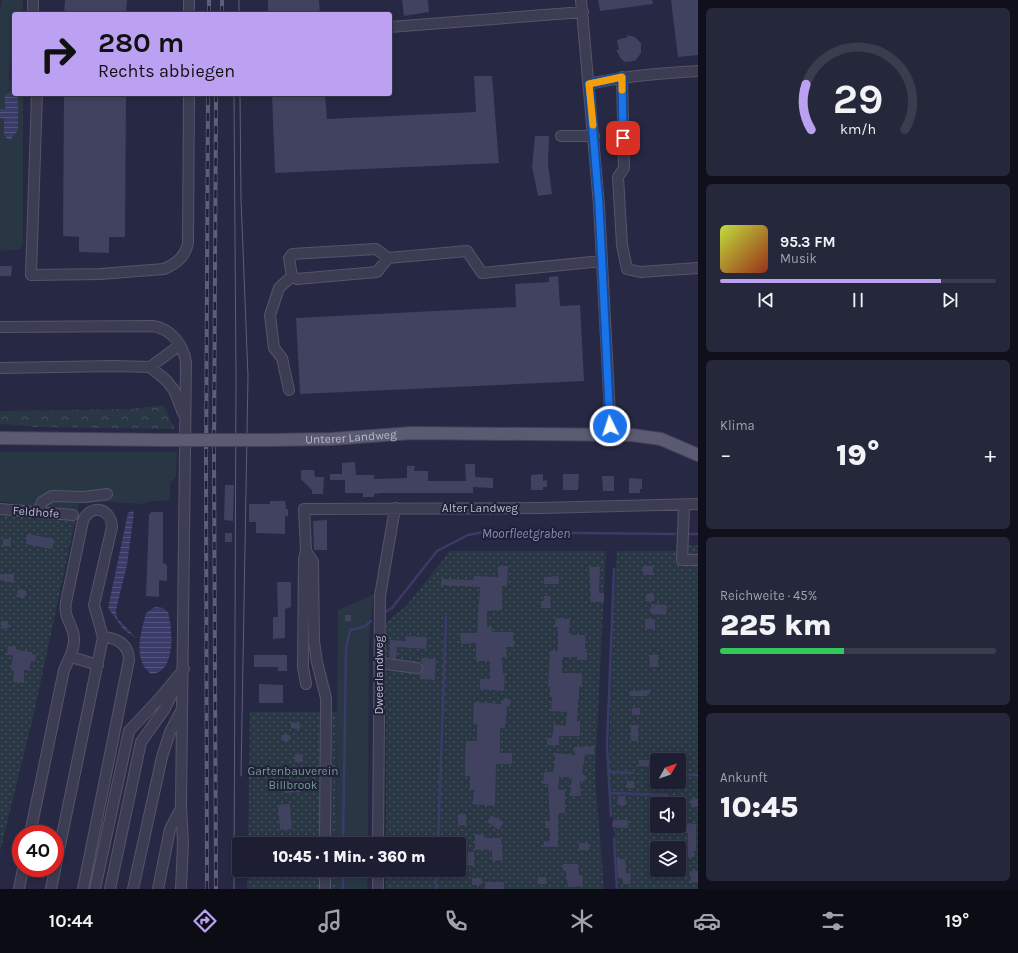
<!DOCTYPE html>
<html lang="de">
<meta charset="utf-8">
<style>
:root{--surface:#1d1e32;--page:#25273a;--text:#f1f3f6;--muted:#a0a2ac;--line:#3b3c4d;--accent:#bca0f2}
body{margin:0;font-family:Karla,sans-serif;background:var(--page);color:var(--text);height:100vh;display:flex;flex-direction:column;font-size:15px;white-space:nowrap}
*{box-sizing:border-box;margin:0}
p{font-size:13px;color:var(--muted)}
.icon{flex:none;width:22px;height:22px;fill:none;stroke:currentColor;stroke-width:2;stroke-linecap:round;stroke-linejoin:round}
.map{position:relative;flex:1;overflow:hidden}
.details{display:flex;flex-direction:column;gap:8px;padding:8px;background:#10101c;width:320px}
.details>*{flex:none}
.banner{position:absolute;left:12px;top:12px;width:380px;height:84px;border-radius:4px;box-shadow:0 2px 6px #0003,0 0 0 1px var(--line);background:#bca0f2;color:#111;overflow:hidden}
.needle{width:26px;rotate:50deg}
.tools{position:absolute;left:650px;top:753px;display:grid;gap:8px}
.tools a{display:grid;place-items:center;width:36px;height:36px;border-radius:4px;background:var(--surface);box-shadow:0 2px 6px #0003,0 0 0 1px var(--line);font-size:20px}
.speed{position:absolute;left:12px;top:825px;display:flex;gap:8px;font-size:20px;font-weight:700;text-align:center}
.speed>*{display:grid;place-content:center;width:52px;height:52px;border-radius:50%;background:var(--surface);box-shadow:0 2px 6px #0003,0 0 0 1px var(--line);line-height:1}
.speed .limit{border:6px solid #d22;background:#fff;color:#111}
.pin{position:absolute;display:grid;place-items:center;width:34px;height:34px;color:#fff;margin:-17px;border-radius:8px;box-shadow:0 2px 6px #0006}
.me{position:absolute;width:44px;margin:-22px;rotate:356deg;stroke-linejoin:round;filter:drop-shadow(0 0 3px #0008)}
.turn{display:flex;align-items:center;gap:14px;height:84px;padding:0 20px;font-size:18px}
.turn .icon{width:52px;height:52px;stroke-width:2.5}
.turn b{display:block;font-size:28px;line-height:34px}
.big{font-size:30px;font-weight:800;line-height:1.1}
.details .tile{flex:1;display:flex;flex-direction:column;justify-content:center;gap:6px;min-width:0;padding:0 14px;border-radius:6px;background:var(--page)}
.details .dial{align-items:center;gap:0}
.dial svg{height:104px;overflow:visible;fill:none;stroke:var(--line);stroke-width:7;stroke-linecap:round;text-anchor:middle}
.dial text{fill:var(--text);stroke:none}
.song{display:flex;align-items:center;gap:12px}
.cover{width:48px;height:48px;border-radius:6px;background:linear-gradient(135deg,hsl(70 70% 55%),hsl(10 70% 35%))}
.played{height:4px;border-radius:2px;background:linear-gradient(90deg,var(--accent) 80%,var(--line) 80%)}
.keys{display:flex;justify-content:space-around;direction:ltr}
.heat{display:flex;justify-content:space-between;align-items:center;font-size:22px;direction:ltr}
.charge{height:6px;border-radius:3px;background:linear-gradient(90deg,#34c759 45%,var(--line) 0)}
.trip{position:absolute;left:232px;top:837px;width:234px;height:40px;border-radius:4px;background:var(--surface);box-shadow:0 2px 6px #0003,0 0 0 1px var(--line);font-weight:800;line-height:40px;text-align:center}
.dock{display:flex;height:64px;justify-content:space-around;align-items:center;background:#0c0c14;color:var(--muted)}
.dock .icon{width:28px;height:28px}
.dock .current{color:var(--accent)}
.dock b{font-size:18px;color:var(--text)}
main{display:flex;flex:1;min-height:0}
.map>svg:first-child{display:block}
.green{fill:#293644}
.forest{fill:url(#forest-crowns)}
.garden{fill:url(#garden-dots);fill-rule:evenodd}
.water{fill:url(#water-rules)}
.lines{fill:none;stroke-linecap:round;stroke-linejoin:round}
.stream{stroke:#3a3b68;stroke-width:2.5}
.building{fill:#414260}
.minor-casing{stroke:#54546a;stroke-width:12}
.major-casing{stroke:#424359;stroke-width:14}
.minor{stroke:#3c3c53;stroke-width:10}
.major{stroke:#5a5b72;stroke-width:12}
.tram{stroke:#5e5e79;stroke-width:1}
.rail-casing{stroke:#5e5e79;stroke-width:4}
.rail{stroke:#202138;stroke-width:2.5;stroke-dasharray:8;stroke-linecap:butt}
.major-bridge-casing{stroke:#424359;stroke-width:14;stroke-linecap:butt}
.major-bridge{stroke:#5a5b72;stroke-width:12}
.route-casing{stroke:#114b97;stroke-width:10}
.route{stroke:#1a73e8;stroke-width:7}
.slow{stroke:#f59e0b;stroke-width:7}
.labels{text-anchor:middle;stroke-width:4;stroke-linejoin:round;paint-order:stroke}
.street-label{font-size:12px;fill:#b9b9cc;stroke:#202138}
.park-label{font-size:12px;fill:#709d8c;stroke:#202138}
.water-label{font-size:13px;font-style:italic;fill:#878ab8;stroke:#202138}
</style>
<main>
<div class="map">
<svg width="698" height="889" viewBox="0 0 698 889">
<defs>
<pattern id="forest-crowns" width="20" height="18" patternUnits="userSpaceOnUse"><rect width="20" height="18" fill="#293644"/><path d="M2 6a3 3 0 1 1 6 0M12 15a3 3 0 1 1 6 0" fill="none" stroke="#46515e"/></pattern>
<pattern id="garden-dots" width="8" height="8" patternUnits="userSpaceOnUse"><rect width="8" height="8" fill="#293644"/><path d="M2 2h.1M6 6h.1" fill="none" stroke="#46515e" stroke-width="1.8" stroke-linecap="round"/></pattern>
<pattern id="water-rules" width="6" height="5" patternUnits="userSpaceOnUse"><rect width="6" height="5" fill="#3a3b68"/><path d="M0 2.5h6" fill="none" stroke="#54557c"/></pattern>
</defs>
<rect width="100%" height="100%" fill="#272843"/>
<path class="green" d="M2,0H23V14H14V53H11L9,81H14V94H23V245H21V249L0,251V11Z
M0,452H177L176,477L170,483V500L148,502L143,504L110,502L79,503L77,515L0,501Z
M374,594L369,637L368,844H336L338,610Z
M336,870H368L367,889H336Z"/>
<path class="forest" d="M163,405L175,429L36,427L0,424V411L131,409Z"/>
<path class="garden" d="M0,513L61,517L75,522L34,713L0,852Z
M698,545V889H619L609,774L611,650L617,551H685V546ZM657,760H679V782H657ZM657,804H679V826H657ZM657,848H679V870H657Z
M450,551H606L595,774L604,889H386V870H459V844H386V623L407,605Z
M250,712H337L336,844H248Z
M247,870H336V889H247Z"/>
<path class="water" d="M14,91V94H17L18,98V130L10,140L7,139L4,134V118H0V109H5V95Z
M132,511L134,513L127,565L116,610L117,618L136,638L124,630L108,608L128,513Z
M155,607L163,608L168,612C173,630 176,673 151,674C132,659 141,633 146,613Z"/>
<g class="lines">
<path class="stream" d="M688,534H698
M385,612L392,608L437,551L468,535L484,532L675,534
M608,772L633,773
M679,774L698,775
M610,793L667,795
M611,816L607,746L614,569
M614,839L617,889
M343,844L346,649L350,630L364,627L371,621
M438,844L446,617
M343,889V870
M436,889L437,870"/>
</g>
<path class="building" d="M65,0H127L126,14H64Z
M268,0H319L320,14H268Z
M402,0H428L429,12L404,16Z
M598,0H652L653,4L600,11Z
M671,0H698V55L678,57Z
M627,35L635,37L641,43V53L635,61L625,62L621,59L616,50H619L617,40L628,37Z
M474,76H492L499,163L275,173L272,94H325L327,119L476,112Z
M64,94H126L125,237H109V253L79,252V237L63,236Z
M535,136H549L548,164L552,194L538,196L532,167Z
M0,266H12L11,276H0Z
M558,276L560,306L580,305L584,381L300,394L296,318L516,307L515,284L549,282V277Z
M355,462L356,475H374V479L407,478V466H415L414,471H428V481H466L465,464H475V477L493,478V488L473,487V493H381L374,494V497H363V493H345V480H330V474H342V463Z
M301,470H314L315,477H324L323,494H312V490L301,479Z
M543,474V481L547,480V487H543V490H531V475Z
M563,474H579L578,490H563Z
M602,476H614V491H603Z
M629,478L642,479V489H640V493H629Z
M225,485H234L233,521L224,520Z
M270,501H285L286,509H288V516H285V534L256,533V522H249V504H270Z
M151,512H163V563L167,565V581L159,580V597L146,596L149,514H150Z
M327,520V550H314L313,521Z
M225,533H232V542H225Z
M27,534L54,539L52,549L26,544Z
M3,539H11L10,546H3Z
M498,566H508L507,586H502V610L487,611V627H492V632H513L514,647H506L507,657H502L503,674H505L504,691L480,689V679H490V661H476V643L461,644L460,633H477L480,587L441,585L442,579L474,580V576L498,577Z
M643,566H653V575H643Z
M589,567H600L599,593H604V602H591Z
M0,574H14V583L0,580Z
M559,576V584H544V577Z
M277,582H291V607L285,609V638L273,639V617H278Z
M18,589L26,591L25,598L16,597Z
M654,593V601H646V594Z
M544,596H550L551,608H541V601H544Z
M651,604L667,605L666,615L651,614Z
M345,615H351V622L345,621Z
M556,618L570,619L569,635H585V652H587V660H577V657H562V673H582V686L579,687V697H578L577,721H580V736H559V745H547V738H552L554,724L566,726L567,712L551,711L552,697H550V687H548L550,651H558V627H555Z
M645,619H655V629H645Z
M1,621H8L9,628L1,629Z
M406,636L427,637L426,649L397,647L396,659L389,658L390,640L406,641Z
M8,646L16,647V650L32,652V654L36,655L35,662L31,661L29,670H24V683L13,682L14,671L11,670L13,655H7Z
M254,655H287V671H278V667H254Z
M649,655H658V667H650Z
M421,658L436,659L435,680L420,679V674L423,668Z
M259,684L283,685V703H259Z
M652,690L647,696H630V691Z
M503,699H510V707L507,706L505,728H500V753H512V764H496L495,806L472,804L475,790H470V776H465V759L466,741H477V724H473L474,702L502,704Z
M632,708H640V715H632Z
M291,722L300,723V729L291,728Z
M631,725H638V741H631Z
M282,735H289V741H282Z
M594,746V754L585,755L582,774L585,775V781H580L581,796H570L572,777H559L558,790H565V813H558V847H543L544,841H550V828H545V821H550L548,784H543L544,772H554L555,753L575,755L574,747Z
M295,754H303V762H295Z
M639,760H656L657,767L639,766Z
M627,781H634V788H627Z
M652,782L666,783L665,790L652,789Z
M301,783V792L284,793L283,785Z
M618,796H625L626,805H618Z
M691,799H698V807H691Z
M290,804L292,829L280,830L278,805Z
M458,814H466V825H458Z
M491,815L504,822L499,830L487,822Z
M613,820H628V828L612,827Z
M686,823L696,824V851H694V857H688V833H685Z
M475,834L484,835V838H501L503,860L492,861V849L475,850Z
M579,843H589V850H579Z
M468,852H474V866L467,865Z
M617,859H625L626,873H631L630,884H623V878H618Z
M563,864H578L579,875H582L583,886L568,887L566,871H563Z
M690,871H698V882L691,883Z
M538,877H546V884H538Z
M472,878H481V885H472Z
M485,882H504V889H485Z"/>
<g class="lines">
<g class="minor-casing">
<path id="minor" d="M581,0L599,205L611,434
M33,14V0
M189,14V0
M390,27L583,12
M622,77L624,168L618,177L622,245L627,269L640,272L698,268
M589,84C625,76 661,73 698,71
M37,94L31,275L100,274L164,269C177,263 185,257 188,243L189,94
M561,136H594
M388,258L377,272L297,279L292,276L289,258L292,254L376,249L388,258L467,251L482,273L602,261
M0,327L153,326C171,329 183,344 186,362L181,806L183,843L181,889
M150,367L180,345
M0,368L114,366L150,367L166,380L174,390L183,413
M289,390L282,358L274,348L270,315L279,288L292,276
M684,506L682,560H698
M0,509L73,515
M38,512L42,502L52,496L84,497L107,494
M306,551L304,559L303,667L306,684
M71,657L98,665
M379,663L417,668
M30,834L64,670C69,659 77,645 73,632C69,619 64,617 66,602L83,521C91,503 111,508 112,527L94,605L103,637L51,889
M325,844L326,698L317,662L314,641L313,562L306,551L304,509L540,508L698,504
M378,844L380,596L395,508
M19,889L23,868
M83,889L129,660C129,644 117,638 103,637
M95,889L129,731L158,700L184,669
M110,889L141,742L164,710L177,684
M133,889L162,757L170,732L182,709
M158,889L170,829L181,808
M325,889V870
M378,889V870"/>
</g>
<g class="major-casing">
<g id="major">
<path d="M0,438L165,440"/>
<path id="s1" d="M270,440L331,439L412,433L632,435L661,439L698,455"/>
</g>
</g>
<use href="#minor" class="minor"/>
<use href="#major" class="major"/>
<path class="tram" d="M239,0V14
M234,94L236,378L234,889
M240,94L241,199L248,376L241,776"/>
<g class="rail-casing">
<path id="rail" d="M209,14V0
M222,14V0
M216,94L214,453L216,889
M207,889L206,469L208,94"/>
</g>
<use href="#rail" class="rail"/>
<g class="major-bridge-casing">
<path id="major-bridge" d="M165,440H270"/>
</g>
<use href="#major-bridge" class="major-bridge"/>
</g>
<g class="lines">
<g class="route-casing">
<path id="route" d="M610,426L599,205L589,84L622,77L623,138"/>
</g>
<use href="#route" class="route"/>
<path class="slow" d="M593,125L589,84L622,77V90"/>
</g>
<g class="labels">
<g class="street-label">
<text dy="4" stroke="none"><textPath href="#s1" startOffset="81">Unterer Landweg</textPath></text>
<text x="480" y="512">Alter Landweg</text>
<text transform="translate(36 512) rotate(4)" y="4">Feldhofe</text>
<text transform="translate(379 675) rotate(-90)" y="4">Dweerlandweg</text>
</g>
<g class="park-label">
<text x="293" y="775">Gartenbauverein<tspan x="293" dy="14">Billbrook</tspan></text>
</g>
<g class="water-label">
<text x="526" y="538">Moorfleetgraben</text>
</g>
</g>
</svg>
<div class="tools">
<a><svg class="needle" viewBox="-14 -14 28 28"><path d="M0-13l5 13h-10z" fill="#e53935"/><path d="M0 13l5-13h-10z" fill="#a0a2ac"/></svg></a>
<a><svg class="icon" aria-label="sound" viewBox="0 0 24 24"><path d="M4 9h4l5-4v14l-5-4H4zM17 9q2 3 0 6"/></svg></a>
<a><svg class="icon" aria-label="layers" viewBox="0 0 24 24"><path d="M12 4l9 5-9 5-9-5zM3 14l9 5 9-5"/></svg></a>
</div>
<div class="speed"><div class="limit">40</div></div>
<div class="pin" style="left:623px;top:138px;background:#d93025"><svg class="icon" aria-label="arrive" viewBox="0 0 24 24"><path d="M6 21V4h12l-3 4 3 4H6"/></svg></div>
<svg class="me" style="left:610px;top:426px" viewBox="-20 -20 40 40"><circle r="17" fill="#1a73e8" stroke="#fff" stroke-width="3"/><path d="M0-11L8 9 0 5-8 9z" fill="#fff"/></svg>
<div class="trip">10:45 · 1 Min. · 360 m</div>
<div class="banner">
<div class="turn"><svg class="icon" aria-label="right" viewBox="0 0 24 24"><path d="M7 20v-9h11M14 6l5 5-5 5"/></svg><div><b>280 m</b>Rechts abbiegen</div></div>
</div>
</div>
<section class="details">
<div class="tile dial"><svg viewBox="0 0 100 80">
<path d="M14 69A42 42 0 1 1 86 69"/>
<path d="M14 69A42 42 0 0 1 10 34" stroke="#bca0f2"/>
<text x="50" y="56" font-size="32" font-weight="700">29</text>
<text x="50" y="72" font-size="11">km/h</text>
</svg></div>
<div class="tile">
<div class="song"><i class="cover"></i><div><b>95.3 FM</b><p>Musik</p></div></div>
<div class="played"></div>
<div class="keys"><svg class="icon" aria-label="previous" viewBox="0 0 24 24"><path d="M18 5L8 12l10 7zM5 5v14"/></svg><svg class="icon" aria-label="pause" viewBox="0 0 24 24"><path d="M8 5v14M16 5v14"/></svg><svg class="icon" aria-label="next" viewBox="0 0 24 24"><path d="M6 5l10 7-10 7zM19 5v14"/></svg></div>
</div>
<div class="tile"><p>Klima</p>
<div class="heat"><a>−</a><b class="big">19°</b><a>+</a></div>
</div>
<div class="tile"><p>Reichweite · 45%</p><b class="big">225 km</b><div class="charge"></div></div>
<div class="tile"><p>Ankunft</p><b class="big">10:45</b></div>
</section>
</main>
<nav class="dock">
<b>10:44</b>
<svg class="icon current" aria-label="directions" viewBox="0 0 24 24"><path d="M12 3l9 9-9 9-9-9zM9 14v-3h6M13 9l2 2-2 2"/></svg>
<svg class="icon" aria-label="music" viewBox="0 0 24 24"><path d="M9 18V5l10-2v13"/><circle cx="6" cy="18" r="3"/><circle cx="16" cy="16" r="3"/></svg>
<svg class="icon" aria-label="phone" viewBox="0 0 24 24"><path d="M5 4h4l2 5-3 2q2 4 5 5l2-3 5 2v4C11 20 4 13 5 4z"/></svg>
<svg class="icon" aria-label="climate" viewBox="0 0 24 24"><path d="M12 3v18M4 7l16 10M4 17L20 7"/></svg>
<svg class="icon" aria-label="car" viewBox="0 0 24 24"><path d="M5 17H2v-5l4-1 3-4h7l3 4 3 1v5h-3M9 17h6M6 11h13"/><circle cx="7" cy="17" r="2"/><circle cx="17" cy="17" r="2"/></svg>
<svg class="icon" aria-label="filters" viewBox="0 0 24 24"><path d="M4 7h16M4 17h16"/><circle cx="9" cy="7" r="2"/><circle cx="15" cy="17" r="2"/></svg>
<b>19°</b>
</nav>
